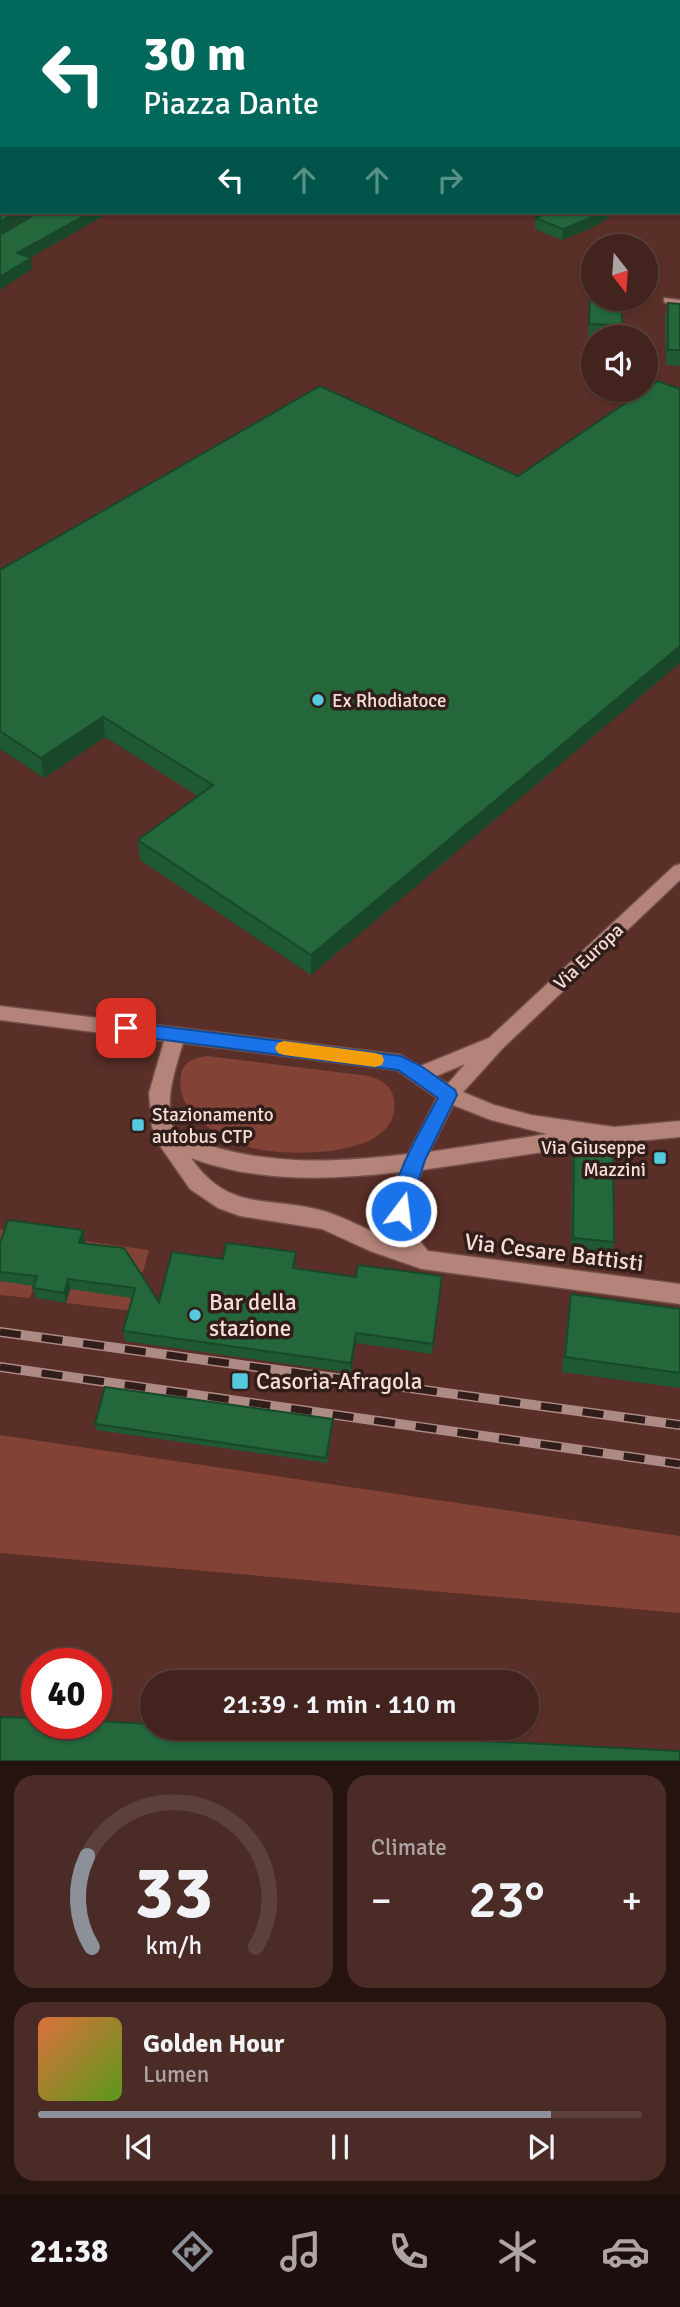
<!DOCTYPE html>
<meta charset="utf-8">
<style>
:root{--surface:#43231d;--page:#4a2b26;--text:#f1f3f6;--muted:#afa4a4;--line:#5b403b;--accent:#8c9099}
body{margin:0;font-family:Signika,sans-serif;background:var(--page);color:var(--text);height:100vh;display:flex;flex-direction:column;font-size:26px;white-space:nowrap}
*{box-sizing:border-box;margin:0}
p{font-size:23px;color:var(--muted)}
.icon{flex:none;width:38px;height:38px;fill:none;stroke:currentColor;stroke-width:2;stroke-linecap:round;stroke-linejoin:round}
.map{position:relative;height:1761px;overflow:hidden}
.side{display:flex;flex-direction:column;gap:14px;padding:14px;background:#251310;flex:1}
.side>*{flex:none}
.banner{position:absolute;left:0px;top:0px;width:681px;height:214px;box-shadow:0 2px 5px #0004,0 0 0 2px var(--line);background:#00695c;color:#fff;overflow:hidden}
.needle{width:46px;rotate:163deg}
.buttons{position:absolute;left:581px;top:234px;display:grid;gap:14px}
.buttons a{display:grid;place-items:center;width:77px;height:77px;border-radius:50%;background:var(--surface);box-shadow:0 2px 5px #0004,0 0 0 2px var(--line);font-size:35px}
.speed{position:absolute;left:21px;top:1648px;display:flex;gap:14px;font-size:35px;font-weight:700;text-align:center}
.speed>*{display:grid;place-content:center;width:91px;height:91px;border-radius:50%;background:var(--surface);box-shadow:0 2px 5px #0004,0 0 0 2px var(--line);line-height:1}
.speed .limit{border:10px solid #d22;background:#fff;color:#111}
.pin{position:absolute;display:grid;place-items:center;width:60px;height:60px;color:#fff;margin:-30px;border-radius:14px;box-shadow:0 4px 10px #0006}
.me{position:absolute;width:77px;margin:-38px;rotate:15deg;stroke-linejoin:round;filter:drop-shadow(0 0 5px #0008)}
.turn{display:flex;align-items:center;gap:24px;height:147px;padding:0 28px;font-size:32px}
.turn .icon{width:91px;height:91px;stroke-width:2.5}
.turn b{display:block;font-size:49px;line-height:60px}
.lanes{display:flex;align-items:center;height:66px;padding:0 28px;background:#0003;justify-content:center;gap:35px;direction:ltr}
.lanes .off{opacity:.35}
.big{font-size:52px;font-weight:600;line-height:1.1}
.side .tile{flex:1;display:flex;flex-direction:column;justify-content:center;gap:10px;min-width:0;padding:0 24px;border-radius:21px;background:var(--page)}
.side .dial{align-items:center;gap:0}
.dial svg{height:182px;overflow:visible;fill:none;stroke:var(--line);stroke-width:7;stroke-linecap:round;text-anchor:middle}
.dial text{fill:var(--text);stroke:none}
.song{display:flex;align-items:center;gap:21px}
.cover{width:84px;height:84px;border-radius:10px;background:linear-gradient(135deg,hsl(20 70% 55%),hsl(90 70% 35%))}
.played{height:7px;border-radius:4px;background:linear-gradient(90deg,var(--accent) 85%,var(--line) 85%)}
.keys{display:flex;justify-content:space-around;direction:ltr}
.heat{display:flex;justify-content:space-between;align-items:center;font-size:38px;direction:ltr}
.side .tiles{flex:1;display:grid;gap:14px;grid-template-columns:1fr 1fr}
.tile:last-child{grid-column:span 2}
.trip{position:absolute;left:140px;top:1670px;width:399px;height:70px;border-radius:35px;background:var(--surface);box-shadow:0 2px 5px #0004,0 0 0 2px var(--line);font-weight:600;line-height:70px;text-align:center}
.tabs{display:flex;height:112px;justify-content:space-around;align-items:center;background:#1b0e0c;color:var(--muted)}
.tabs .icon{width:49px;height:49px}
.tabs .active{color:var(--accent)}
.tabs b{font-size:32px;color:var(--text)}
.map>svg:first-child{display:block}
.green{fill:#824236}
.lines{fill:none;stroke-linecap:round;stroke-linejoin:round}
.street-casing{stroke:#714e47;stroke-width:3}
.secondary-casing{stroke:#714e47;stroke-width:3}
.street{fill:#b48379;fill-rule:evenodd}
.secondary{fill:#b48379;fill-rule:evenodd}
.rail-casing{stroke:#ad8b84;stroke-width:10}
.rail{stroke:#311e1a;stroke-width:7;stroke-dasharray:21;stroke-linecap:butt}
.wall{fill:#1e5933}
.shaded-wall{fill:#184829}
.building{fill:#23673b;stroke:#184829;stroke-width:2}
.route{fill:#1a73e8;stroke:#114b97;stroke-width:2}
.slow{fill:#f59e0b}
.poi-dot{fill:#55cadf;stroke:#311e1a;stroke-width:2.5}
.labels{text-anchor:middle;stroke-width:7;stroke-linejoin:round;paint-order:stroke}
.poi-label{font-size:19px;fill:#f8ddd7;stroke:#311e1a;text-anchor:start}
.street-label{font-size:19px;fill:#f8ddd7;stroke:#311e1a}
.near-street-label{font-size:23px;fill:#f8ddd7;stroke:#311e1a}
.near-poi-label{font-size:23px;fill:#f8ddd7;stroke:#311e1a;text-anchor:start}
</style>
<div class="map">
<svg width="680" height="1761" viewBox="0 0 680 1761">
<rect width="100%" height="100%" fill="#592f27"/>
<path class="green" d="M208,1056L369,1076C382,1080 392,1086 394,1100C402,1157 298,1156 262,1150C228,1144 173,1116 181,1075C183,1061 196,1057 208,1056Z
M0,1229L51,1236L30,1298L0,1295Z
M85,1241L149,1250L143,1272L134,1271L139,1286L133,1311L66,1303Z
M0,1435L680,1536V1613L0,1553Z"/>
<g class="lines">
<g class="street-casing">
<path id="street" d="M551,0H562L550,2Z
M0,60H2V66H0Z
M664,298L680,300V307L664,302Z
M680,864V880L503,1048L455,1101L448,1103L441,1101L438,1095L465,1064L420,1083L413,1081L410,1075L413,1069L489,1038L674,866Z"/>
</g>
<g class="secondary-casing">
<path id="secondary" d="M0,1006L401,1055L458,1090L494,1105L531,1115L614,1127L680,1121V1137L605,1144L586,1140L584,1145L577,1147L422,1170C411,1199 406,1227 428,1251L680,1284V1304L422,1269L370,1251L322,1229L240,1216L218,1208L190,1189L160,1146L152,1127L149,1093L164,1041L0,1020ZM183,1043L397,1070L437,1098L408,1154C321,1164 257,1166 175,1134C163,1103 174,1073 183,1043ZM453,1105L491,1120L547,1134L429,1152ZM191,1158C258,1183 330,1180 400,1172C392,1194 387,1220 397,1242C373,1233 351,1220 327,1212C270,1194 231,1215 191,1158Z"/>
</g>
<use href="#street" class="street"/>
<use href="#secondary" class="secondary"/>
<g class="rail-casing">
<path id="rail" d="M0,1332L680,1425
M0,1367L680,1464"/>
</g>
<use href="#rail" class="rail"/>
</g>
<path class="wall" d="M535,218L594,227L562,240L535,229Z
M591,279L622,325L621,338L588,339Z
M668,303L680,304V366L666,365L665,318Z
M320,386L311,975L140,860L138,840L198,796L105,737L44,778L0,749V570Z
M574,1148L614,1242L612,1253L571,1248L572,1159Z
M83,1230L85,1241V1243L159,1302L223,1259L296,1262L295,1269L356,1277L442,1276L432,1354L356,1343L351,1373L125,1341L123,1331L132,1298L70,1289L66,1303L36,1298L33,1288L34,1286L0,1281V1243Z
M571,1294L680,1309V1388L562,1372L568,1309Z
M95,1424H333L327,1463L96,1430Z"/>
<path class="shaded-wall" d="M526,0H545L541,2H522Z
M17,212H35L0,234V222Z
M91,212H111L19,264L17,253Z
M601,212H617L594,227L562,240L563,229Z
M31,258L32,269L0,290V277Z
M680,646V663L311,975V955Z
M103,717L105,737L44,778L41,758Z
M83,1230L85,1241L82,1253L79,1243Z
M296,1252V1262L293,1278V1268Z
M68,1279L70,1289L66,1303L64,1293Z
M356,1333V1343L351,1373V1363Z"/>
<path class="building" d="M210,0H526L522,2H209Z
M644,0H680V19H679V2H643L641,1Z
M679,64L680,65V104L679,105Z
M680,114V133L679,136V115Z
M679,140H680V178H679Z
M2,199V212H17L0,222V200Z
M39,212H91L17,253L31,258L0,277V235Z
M550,212H601L595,216L563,229L535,218Z
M591,279H593V299H621L622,325L589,324Z
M668,303L680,304V350H668Z
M658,381L680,389V646L311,955L138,840L213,785L103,717L41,758L0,731V570L320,386L518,476Z
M574,1148L613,1154L614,1242L573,1238Z
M8,1220L83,1230L79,1243L124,1248L159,1302L172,1252L223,1259L226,1243L296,1252L293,1268L356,1277L358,1265L442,1276L433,1344L356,1333L351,1363L123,1331L135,1288L68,1279L64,1293L33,1288L37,1276L0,1272V1243Z
M571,1294L680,1309V1373L565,1357Z
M105,1387L333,1419L326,1458L95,1424Z
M0,1717L37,1718V1724H96V1721L152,1724V1727H209L680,1751V1761H0Z"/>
<path class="route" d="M126,1022L401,1056L421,1066L455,1090L457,1095L425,1160L407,1216L401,1219L394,1216C382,1193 426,1121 438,1098L398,1070L126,1035L120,1033L117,1028L120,1024Z"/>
<path class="slow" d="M284,1041L375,1053L382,1055L384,1060L382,1065L375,1067L284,1055L278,1053L275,1048L278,1043Z"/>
<g class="poi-dot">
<circle cx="318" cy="700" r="7"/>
<rect x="131" y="1118" width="14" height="14" rx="3.5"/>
<rect x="653" y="1151" width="14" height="14" rx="3.5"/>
<circle cx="195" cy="1315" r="7"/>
<rect x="231" y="1372" width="18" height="18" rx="3.5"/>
</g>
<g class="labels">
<g class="poi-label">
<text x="332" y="707">Ex Rhodiatoce</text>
<text x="152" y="1121">Stazionamento<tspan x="152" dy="22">autobus CTP</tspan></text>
<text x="646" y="1154" text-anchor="end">Via Giuseppe<tspan x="646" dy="22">Mazzini</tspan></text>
</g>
<g class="street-label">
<text transform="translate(588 956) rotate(-43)" y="7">Via Europa</text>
</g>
<g class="near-street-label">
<text transform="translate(554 1252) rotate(7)" y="8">Via Cesare Battisti</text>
</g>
<g class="near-poi-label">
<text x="209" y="1310">Bar della<tspan x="209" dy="26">stazione</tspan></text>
<text x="256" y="1389">Casoria-Afragola</text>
</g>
</g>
</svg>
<div class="buttons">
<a><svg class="needle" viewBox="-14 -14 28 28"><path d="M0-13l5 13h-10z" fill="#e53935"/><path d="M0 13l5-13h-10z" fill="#afa4a4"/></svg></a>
<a><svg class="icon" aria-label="sound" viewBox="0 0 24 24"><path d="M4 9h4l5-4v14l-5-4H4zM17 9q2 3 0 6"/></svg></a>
</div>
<div class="speed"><div class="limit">40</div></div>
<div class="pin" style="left:126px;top:1028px;background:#d93025"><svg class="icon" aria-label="arrive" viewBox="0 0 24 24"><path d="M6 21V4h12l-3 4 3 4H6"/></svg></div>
<svg class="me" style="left:401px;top:1211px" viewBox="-20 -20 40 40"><circle r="17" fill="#1a73e8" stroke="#fff" stroke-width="3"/><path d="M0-11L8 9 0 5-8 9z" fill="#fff"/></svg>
<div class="trip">21:39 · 1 min · 110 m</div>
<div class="banner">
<div class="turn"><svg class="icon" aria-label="left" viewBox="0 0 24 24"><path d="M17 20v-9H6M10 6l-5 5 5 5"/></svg><div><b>30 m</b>Piazza Dante</div></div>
<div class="lanes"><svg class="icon" aria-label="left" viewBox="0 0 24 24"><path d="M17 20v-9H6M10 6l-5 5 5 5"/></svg><svg class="icon off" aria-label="ahead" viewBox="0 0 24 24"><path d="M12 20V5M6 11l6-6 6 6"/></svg><svg class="icon off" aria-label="ahead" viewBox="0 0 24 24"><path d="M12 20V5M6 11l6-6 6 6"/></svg><svg class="icon off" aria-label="right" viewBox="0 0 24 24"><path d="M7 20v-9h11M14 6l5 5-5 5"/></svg></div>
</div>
</div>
<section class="side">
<div class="tiles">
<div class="tile dial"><svg viewBox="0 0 100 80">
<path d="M14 69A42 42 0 1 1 86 69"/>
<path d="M14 69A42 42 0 0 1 12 29" stroke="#8c9099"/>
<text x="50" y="56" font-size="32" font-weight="700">33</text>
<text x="50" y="72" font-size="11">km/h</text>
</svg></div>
<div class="tile"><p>Climate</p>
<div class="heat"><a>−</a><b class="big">23°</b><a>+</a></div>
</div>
<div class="tile">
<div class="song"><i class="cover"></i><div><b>Golden Hour</b><p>Lumen</p></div></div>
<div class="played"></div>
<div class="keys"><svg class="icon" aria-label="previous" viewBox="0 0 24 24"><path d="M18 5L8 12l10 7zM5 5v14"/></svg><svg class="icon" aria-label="pause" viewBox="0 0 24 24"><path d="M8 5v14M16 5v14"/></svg><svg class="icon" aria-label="next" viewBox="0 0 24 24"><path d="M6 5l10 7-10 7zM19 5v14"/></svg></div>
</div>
</div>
</section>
<nav class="tabs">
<b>21:38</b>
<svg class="icon active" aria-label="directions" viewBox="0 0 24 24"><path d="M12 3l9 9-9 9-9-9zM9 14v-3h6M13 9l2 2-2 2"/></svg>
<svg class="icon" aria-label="music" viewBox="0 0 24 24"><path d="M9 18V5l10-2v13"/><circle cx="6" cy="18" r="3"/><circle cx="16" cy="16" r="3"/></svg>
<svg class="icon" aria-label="phone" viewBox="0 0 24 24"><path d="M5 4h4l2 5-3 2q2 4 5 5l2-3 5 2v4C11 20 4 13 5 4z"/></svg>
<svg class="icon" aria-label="climate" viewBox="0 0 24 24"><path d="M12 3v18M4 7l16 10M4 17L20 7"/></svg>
<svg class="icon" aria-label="car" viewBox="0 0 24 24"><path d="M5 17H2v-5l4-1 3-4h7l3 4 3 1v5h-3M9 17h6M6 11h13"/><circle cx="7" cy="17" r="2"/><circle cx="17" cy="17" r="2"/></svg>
</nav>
